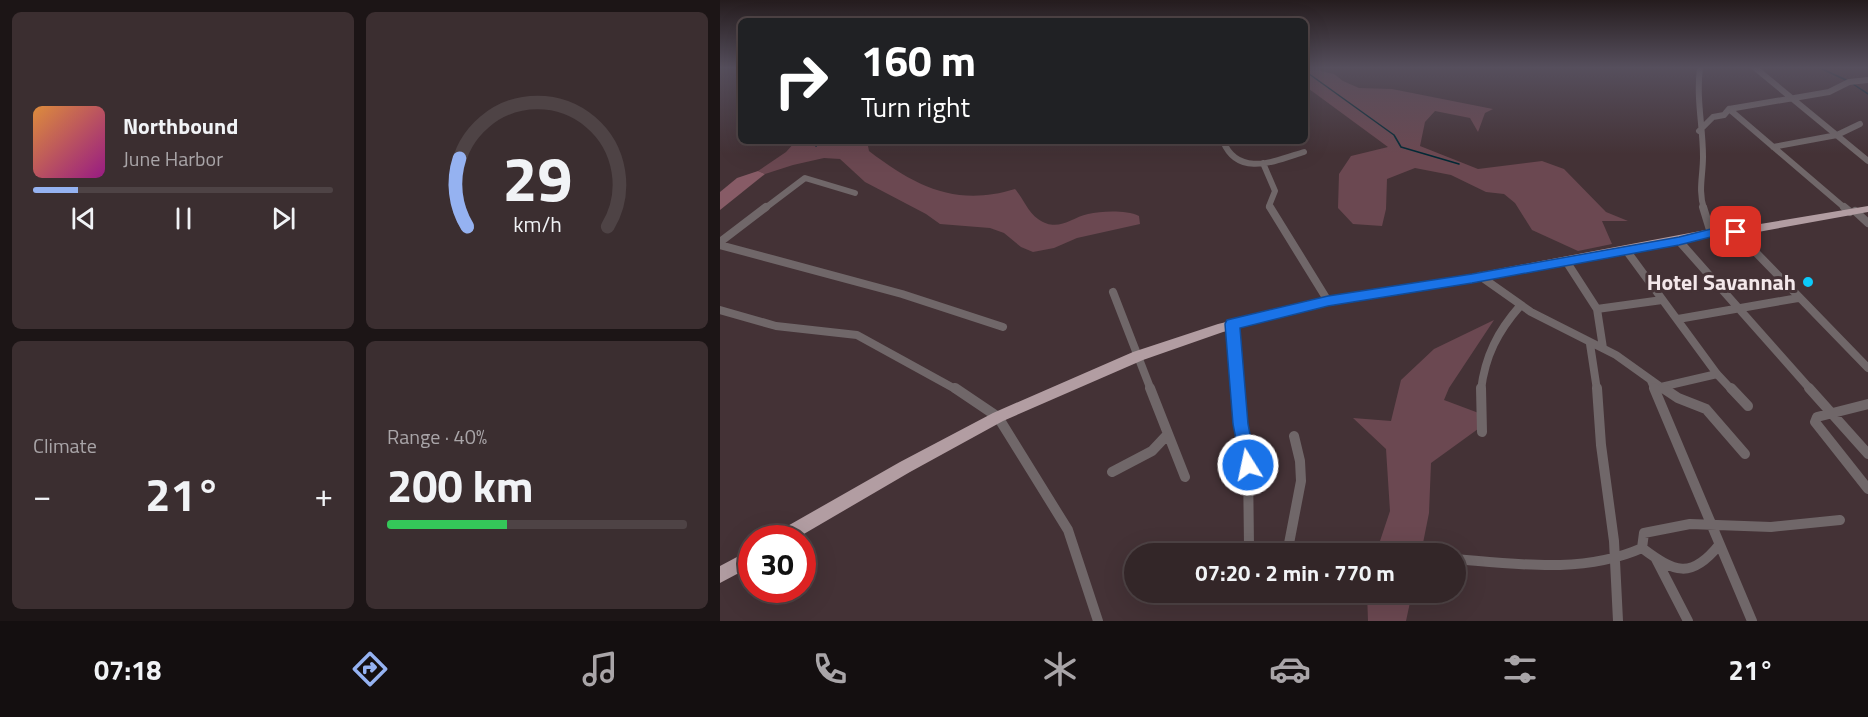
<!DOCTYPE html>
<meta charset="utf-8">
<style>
:root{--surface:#332628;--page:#3b2e30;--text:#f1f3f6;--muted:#a9a5a8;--line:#4e4345;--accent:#95b2f1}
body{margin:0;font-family:"Titillium Web",sans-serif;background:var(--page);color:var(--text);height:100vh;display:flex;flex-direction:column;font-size:22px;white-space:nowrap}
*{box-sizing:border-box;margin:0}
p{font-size:20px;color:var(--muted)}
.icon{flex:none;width:33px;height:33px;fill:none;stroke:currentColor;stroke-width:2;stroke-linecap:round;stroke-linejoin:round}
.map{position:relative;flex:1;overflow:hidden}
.details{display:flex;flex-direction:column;gap:12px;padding:12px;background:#1c1516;width:720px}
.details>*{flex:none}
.guide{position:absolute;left:18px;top:18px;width:570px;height:126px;border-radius:9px;box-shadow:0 6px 24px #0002,0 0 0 2px var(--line);background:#202124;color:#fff;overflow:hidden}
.speed{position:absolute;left:18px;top:525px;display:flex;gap:12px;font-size:30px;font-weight:700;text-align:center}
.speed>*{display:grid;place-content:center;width:78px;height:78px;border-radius:50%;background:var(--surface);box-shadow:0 6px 24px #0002,0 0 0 2px var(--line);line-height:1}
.speed .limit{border:9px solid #d22;background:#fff;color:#111}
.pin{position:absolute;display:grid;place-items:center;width:51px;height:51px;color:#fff;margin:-26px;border-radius:12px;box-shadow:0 3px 9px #0006}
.me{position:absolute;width:66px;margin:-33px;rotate:350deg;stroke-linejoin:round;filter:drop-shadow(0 0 4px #0008)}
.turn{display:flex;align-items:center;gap:21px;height:126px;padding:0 24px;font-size:27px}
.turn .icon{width:78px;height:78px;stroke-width:2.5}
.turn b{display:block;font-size:42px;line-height:51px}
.big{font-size:45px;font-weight:700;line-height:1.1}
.details .widget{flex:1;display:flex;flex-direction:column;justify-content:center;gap:9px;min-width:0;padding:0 21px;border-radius:9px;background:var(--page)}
.details .dial{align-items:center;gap:0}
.dial svg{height:156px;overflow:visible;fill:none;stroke:var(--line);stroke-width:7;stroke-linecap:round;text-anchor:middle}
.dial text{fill:var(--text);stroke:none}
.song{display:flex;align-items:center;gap:18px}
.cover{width:72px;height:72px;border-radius:9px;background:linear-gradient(135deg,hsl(30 70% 55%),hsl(310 70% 35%))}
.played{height:6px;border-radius:3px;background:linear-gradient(90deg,var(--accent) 15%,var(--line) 15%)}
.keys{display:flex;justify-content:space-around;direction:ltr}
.heat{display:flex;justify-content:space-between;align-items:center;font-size:33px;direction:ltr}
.charge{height:9px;border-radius:4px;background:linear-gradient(90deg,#34c759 40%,var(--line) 0)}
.details .tiles{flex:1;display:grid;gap:12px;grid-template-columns:repeat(2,1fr)}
.trip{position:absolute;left:404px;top:543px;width:342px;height:60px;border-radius:30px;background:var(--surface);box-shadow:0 6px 24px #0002,0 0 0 2px var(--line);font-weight:700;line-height:60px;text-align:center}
.tab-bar{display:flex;height:96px;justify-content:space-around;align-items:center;background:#140f10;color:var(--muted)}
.tab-bar .icon{width:42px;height:42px}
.tab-bar .on{color:var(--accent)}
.tab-bar b{font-size:27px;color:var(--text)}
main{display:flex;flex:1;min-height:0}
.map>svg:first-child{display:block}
.green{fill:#6b4851}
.forest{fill:#875b66}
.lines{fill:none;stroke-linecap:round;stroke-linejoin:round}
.stream{stroke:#012935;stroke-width:1.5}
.minor-far2{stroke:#706769;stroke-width:6}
.minor-far1{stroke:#706769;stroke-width:8}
.minor{stroke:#706769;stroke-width:10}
.trunk{fill:#b29da2;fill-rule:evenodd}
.route{fill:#1a73e8;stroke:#114b97;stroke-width:1.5}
.poi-dot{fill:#0ccafa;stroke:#443236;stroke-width:2}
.labels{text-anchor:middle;stroke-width:6;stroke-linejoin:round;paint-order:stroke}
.poi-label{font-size:22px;font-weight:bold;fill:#f3e7ea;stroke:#443236;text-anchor:end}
</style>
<main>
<section class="details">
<div class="tiles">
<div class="widget">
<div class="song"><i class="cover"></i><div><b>Northbound</b><p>June Harbor</p></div></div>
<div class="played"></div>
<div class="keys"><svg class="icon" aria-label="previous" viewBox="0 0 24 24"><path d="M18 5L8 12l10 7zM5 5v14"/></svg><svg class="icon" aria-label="pause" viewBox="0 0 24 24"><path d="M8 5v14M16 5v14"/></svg><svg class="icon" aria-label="next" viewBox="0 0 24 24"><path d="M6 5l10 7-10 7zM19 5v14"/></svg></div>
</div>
<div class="widget dial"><svg viewBox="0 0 100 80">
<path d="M14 69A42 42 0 1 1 86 69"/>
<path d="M14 69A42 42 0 0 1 10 34" stroke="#95b2f1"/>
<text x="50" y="56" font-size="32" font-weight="700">29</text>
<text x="50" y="72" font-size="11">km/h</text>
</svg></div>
<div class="widget"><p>Climate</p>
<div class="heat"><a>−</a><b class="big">21°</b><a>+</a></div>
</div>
<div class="widget"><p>Range · 40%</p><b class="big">200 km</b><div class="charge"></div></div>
</div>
</section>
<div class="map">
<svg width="1148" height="621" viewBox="0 0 1148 621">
<rect width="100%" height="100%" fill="#443236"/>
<path class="green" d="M585,67H598L601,71L614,74L623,81L639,88L672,89L773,109L765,113L758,132L750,118L715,111L705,122L700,146L758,169L822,161L844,169L886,212L908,221H882L892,244L858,251L812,230L795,203L784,194L766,192L731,175L695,168L667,179L666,209L662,226L633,224L618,208L619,174L631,156L668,147L585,86Z
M76,141H147L149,151C196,187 237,207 295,189C303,198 308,212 318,219C338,233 350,218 368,214C382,211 406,210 419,216L420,224L357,238L334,248L313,252L301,247L284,233L270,228L220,224L206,214L145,182L120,159L104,158L73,165L45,174L38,171L66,152Z
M774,320L729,388L724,400L764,415L758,429L711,463L709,513L701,553H656L670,511L666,449L633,418L671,421L681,380L714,349Z
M647,593H692L686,621H648Z"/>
<path class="forest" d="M38,171L45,174L0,210V192L17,178Z"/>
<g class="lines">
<path class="stream" d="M1098,67L1128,81
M585,71L674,135L681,147L739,164
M1133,84L1148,94
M96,146L97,141"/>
<path class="minor-far2" d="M980,67C976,101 983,125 983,157C983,176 978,190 984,209
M1034,67L1148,161
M1009,109L1126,209
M979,131L993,117L1004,115L1009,109L1109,92L1129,82L1148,80
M503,141C518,178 555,161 584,152
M1053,147L1117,135L1140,124
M543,163L555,191L549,206L551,209
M44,209L85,178L135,193"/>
<path class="minor-far1" d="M550,207L608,301
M983,207L991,233
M1124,207L1130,212
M1135,211L1148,223
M1016,232L1148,368
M959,241L1091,390
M0,242L46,207
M0,245L182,294L283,327
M906,250L997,374L1012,390
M846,261L877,309L883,348
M760,276L811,312L896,355L945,390
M393,292L431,390
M877,309L942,300
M0,310L56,326L137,335L237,390
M958,319L1078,298
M512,324L518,390
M870,344L877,390
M931,381L935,390
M941,387L997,374
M761,390C765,356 778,331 800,306"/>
<path class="minor" d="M235,388L278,417L348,530L378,621
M430,388L465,477
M518,388L528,465L529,546L532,554
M761,388L762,432
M877,388L881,445L894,541L898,621
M934,388L1032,621
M943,388L958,398L986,409L1025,454
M1011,388L1028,406
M1089,388L1148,454
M1148,404L1097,417L1095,422L1148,489
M392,472L432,451L448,434
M922,548C954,572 971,580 999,545
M567,554L581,481L580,461L574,436
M735,559C796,564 864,574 922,548L924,533L970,524L1051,527L1120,520
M936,559L968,621"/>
<path class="trunk" d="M1148,206V212L1016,236L991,237L752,282L608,305L503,332L423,360L283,421L190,472L77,538H55L57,532L180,462L273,413L413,352L498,324L608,297L752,274L991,229L1016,228Z
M32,549V566L0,583V566Z"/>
</g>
<linearGradient id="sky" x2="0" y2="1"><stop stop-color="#251c1e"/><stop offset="0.44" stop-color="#564f5d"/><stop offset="1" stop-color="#564f5d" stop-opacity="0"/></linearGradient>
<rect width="1148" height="154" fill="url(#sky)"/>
<path class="route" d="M1016,228L1020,229V235L991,237L959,245L752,283L608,306L520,328L528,424L536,465L534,470L528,472L522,470L513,424L505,324L507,320L608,296L752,274L959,237L991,229Z"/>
<circle class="poi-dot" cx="1088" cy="282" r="6"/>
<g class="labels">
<g class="poi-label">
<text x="1076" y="290">Hotel Savannah</text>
</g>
</g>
</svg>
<div class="speed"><div class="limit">30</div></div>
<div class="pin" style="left:1016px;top:232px;background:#d93025"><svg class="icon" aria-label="arrive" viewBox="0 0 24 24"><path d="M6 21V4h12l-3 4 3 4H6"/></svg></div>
<svg class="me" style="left:528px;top:465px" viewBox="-20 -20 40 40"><circle r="17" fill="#1a73e8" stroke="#fff" stroke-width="3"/><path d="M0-11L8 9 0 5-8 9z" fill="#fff"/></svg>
<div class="trip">07:20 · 2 min · 770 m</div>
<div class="guide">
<div class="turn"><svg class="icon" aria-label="right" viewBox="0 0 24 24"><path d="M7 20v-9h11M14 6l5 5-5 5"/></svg><div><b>160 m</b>Turn right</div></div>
</div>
</div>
</main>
<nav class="tab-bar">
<b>07:18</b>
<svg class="icon on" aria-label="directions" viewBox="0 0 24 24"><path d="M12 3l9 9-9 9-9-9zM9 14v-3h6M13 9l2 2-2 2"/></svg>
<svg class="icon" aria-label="music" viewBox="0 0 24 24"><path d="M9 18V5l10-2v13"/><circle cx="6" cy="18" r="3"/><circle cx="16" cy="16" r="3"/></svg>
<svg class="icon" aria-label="phone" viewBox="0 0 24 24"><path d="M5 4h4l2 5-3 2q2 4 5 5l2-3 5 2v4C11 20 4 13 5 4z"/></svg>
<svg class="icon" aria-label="climate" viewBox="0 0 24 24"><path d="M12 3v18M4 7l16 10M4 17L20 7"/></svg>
<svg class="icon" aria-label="car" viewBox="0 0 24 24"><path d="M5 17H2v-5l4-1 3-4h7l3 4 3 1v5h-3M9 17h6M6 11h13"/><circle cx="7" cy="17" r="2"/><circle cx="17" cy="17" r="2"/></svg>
<svg class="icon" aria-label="filters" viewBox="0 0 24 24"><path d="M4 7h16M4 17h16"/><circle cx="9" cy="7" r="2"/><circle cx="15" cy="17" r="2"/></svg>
<b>21°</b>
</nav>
